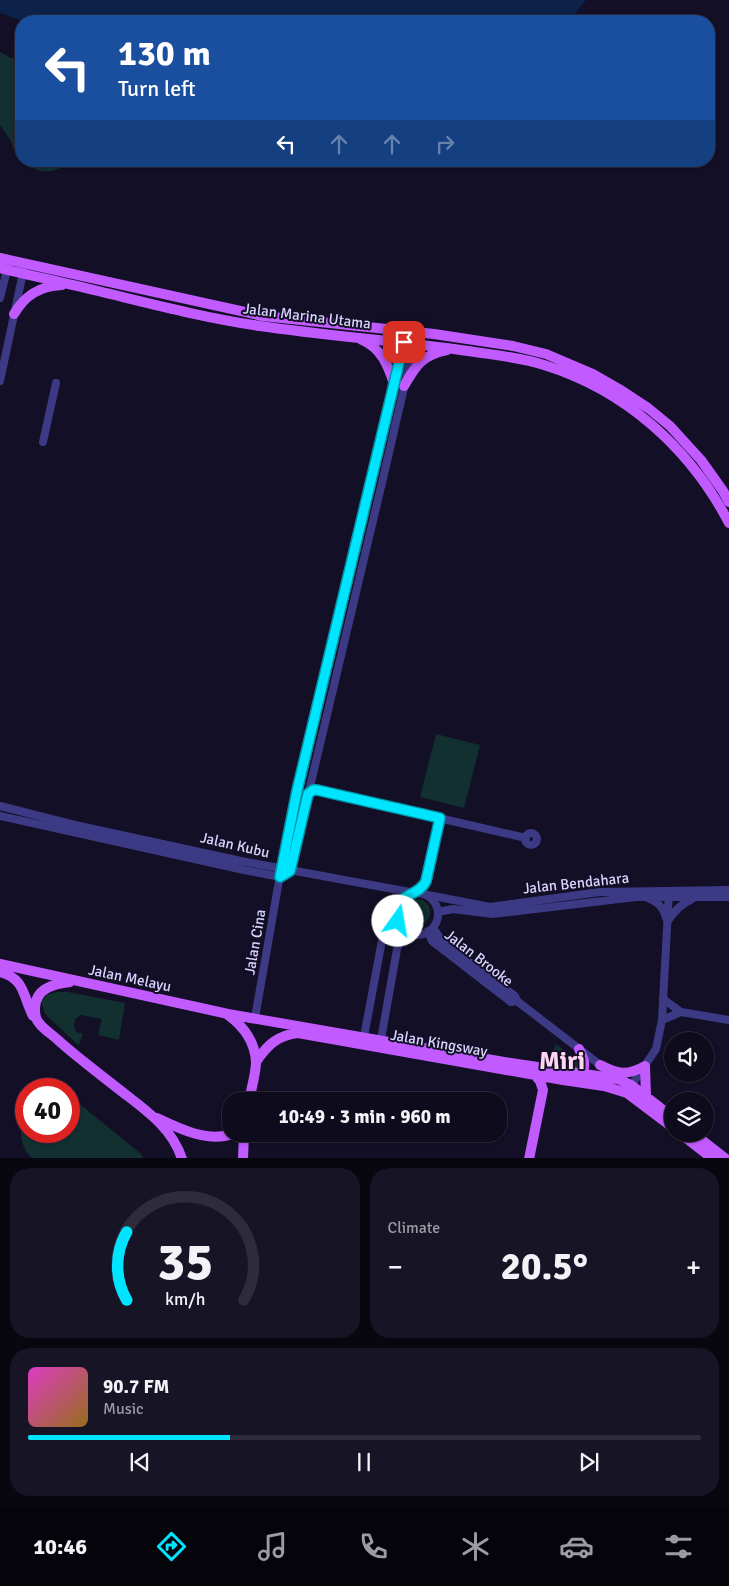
<!DOCTYPE html>
<meta charset="utf-8">
<style>
:root{--surface:#0e0b1c;--page:#171425;--text:#f1f3f6;--muted:#9b9ba3;--line:#2e2b3b;--accent:#00e5ff}
body{margin:0;font-family:Signika,sans-serif;background:var(--page);color:var(--text);height:100vh;display:flex;flex-direction:column;font-size:19px;white-space:nowrap}
*{box-sizing:border-box;margin:0}
p{font-size:16px;color:var(--muted)}
.icon{flex:none;width:28px;height:28px;fill:none;stroke:currentColor;stroke-width:2;stroke-linecap:round;stroke-linejoin:round}
.map{position:relative;height:1158px;overflow:hidden}
.drawer{display:flex;flex-direction:column;gap:10px;padding:10px;background:#08060f;flex:1}
.drawer>*{flex:none}
.hud{position:absolute;left:15px;top:15px;width:700px;height:152px;border-radius:20px;box-shadow:0 1px 4px #0004,0 0 0 1px var(--line);background:#1a4fa0;color:#fff;overflow:hidden}
.fabs{position:absolute;left:664px;top:1032px;display:grid;gap:10px}
.fabs a{display:grid;place-items:center;width:50px;height:50px;border-radius:50%;background:var(--surface);box-shadow:0 1px 4px #0004,0 0 0 1px var(--line);font-size:25px}
.speed{position:absolute;left:15px;top:1078px;display:flex;gap:10px;font-size:25px;font-weight:700;text-align:center}
.speed>*{display:grid;place-content:center;width:65px;height:65px;border-radius:50%;background:var(--surface);box-shadow:0 1px 4px #0004,0 0 0 1px var(--line);line-height:1}
.speed .limit{border:8px solid #d22;background:#fff;color:#111}
.pin{position:absolute;display:grid;place-items:center;width:42px;height:42px;color:#fff;margin:-21px;border-radius:10px;box-shadow:0 2px 8px #0006}
.me{position:absolute;width:55px;margin:-28px;rotate:13deg;stroke-linejoin:round;filter:drop-shadow(0 0 4px #0008)}
.turn{display:flex;align-items:center;gap:18px;height:105px;padding:0 20px;font-size:22px}
.turn .icon{width:65px;height:65px;stroke-width:2.5}
.turn b{display:block;font-size:35px;line-height:42px}
.lanes{display:flex;align-items:center;height:48px;padding:0 20px;background:#0003;justify-content:center;gap:25px;direction:ltr}
.lanes .off{opacity:.35}
.big{font-size:38px;font-weight:800;line-height:1.1}
.drawer .card{flex:1;display:flex;flex-direction:column;justify-content:center;gap:8px;min-width:0;padding:0 18px;border-radius:20px;background:var(--page)}
.drawer .dial{align-items:center;gap:0}
.dial svg{height:130px;overflow:visible;fill:none;stroke:var(--line);stroke-width:7;stroke-linecap:round;text-anchor:middle}
.dial text{fill:var(--text);stroke:none}
.song{display:flex;align-items:center;gap:15px}
.cover{width:60px;height:60px;border-radius:8px;background:linear-gradient(135deg,hsl(310 70% 55%),hsl(40 70% 35%))}
.played{height:5px;border-radius:2px;background:linear-gradient(90deg,var(--accent) 30%,var(--line) 30%)}
.keys{display:flex;justify-content:space-around;direction:ltr}
.heat{display:flex;justify-content:space-between;align-items:center;font-size:28px;direction:ltr}
.drawer .tiles{flex:1;display:grid;gap:10px;grid-template-columns:1fr 1fr}
.card:last-child{grid-column:span 2}
.trip{position:absolute;left:222px;top:1092px;width:285px;height:50px;border-radius:20px;background:var(--surface);box-shadow:0 1px 4px #0004,0 0 0 1px var(--line);font-weight:800;line-height:50px;text-align:center}
.dock{display:flex;height:80px;justify-content:space-around;align-items:center;background:#06040b;color:var(--muted)}
.dock .icon{width:35px;height:35px}
.dock .current{color:var(--accent)}
.dock b{font-size:22px;color:var(--text)}
.map>svg:first-child{display:block}
.green{fill:#12302f}
.water{fill:#0c2248}
.lines{fill:none;stroke-linecap:round;stroke-linejoin:round}
.minor{stroke:#3d3a85;stroke-width:8}
.major{stroke:#c25bff;stroke-width:10}
.route-casing{stroke:#0095a6;stroke-width:12}
.route{stroke:#00e5ff;stroke-width:9}
.labels{text-anchor:middle;stroke-width:4;stroke-linejoin:round;paint-order:stroke}
.street-label{font-size:15px;fill:#d9d4ff;stroke:#130f26}
.town-label{font-size:25px;font-weight:bold;fill:#ffd6f0;stroke:#130f26}
</style>
<div class="map">
<svg width="729" height="1159" viewBox="0 0 729 1159">
<rect width="100%" height="100%" fill="#130f26"/>
<path class="green" d="M0,52L9,57L21,60V159L13,148L11,141L0,125Z
M23,161H73C53,173 43,177 23,161Z
M436,734L480,745L464,808L420,797Z
M404 912a13 13 0 1 1 26 0a13 13 0 1 1-26 0Z
M58,992H68L125,1003L119,1040L98,1035L102,1019L81,1015L75,1019L74,1026L76,1032L83,1034L79,1045L77,1044L45,1014L42,1004V1000C47,994 51,993 58,992Z
M556,1044L580,1063L579,1069L554,1066L547,1062Z
M69,1098L76,1101L141,1154L143,1158L33,1159C19,1147 19,1130 24,1114L26,1112V1131H69Z"/>
<path class="water" d="M0,0H586L569,21H23L0,13Z"/>
<g class="lines">
<path class="minor" d="M0,298L8,266
M0,381L24,268
M43,442L56,383
M308,794L313,790H317L526,838
M0,806L75,825L241,861L415,893L423,887L426,881L440,818
M0,816L244,870L280,877L284,874
M525 839a6 6 0 1 1 12 0a6 6 0 1 1-12 0Z
M290,871L381,487L417,332
M396 914a21 21 0 1 1 42 0a21 21 0 1 1-42 0Z
M428,895L490,907L497,906L600,892L729,890
M648,898C658,902 663,907 666,918
M438,912L453,909L493,914L636,897H729
M668,921C674,911 681,904 692,899
M433,928L444,943L515,996L517,1001L604,1068
M428,931L432,941L511,1002L517,1001
M663,999L681,1012L729,1020
M255,1018L281,869L297,791L406,331
M662,1020L681,1012
M363,1042L383,935L406,931
M380,1045L397,949L400,940L408,933
M629,1089L656,1049L662,1020L669,892"/>
<path class="major" d="M0,258L263,316L434,334L513,346L546,354L593,374L619,389L648,408L670,426L701,460L723,491L729,502
M0,268C33,276 66,283 98,291C152,304 205,318 260,326C329,336 399,341 468,351C493,355 520,357 544,365C625,390 690,448 729,523
M14,314C25,295 40,286 62,285
M362,340C381,348 388,365 394,384
M404,386C416,365 422,355 447,350
M0,964L228,1014L504,1062L618,1079L631,1085L672,1117
M0,972C25,978 23,997 33,1016
M70,982C54,984 35,988 35,1009C35,1013 36,1020 39,1023C44,1030 53,1035 59,1041C77,1057 97,1072 116,1087C141,1107 172,1126 182,1159
M228,1015C243,1026 255,1042 256,1062C256,1073 251,1090 249,1101
M579,1049C583,1058 588,1066 580,1074
M256,1062C267,1045 278,1035 298,1033L563,1080L604,1086L627,1093L672,1127
M600,1065C617,1074 627,1076 645,1066L646,1097
M157,1118C178,1128 208,1143 232,1134
M681,1134L713,1159
M694,1134L726,1159
M243,1159L244,1134
M529,1159L543,1090L540,1081L535,1075"/>
</g>
<g class="lines">
<g class="route-casing">
<path id="route" d="M398,921C390,892 418,899 426,881L440,818L317,790H313L308,794L290,871L280,877L297,791L404,342"/>
</g>
<use href="#route" class="route"/>
</g>
<g class="labels">
<g class="street-label">
<text transform="translate(307 316) rotate(7)" y="5">Jalan Marina Utama</text>
<text transform="translate(235 845) rotate(13)" y="5">Jalan Kubu</text>
<text transform="translate(576 883) rotate(-6)" y="5">Jalan Bendahara</text>
<text transform="translate(255 942) rotate(-80)" y="5">Jalan Cina</text>
<text transform="translate(479 958) rotate(38)" y="5">Jalan Brooke</text>
<text transform="translate(130 978) rotate(12)" y="5">Jalan Melayu</text>
<text transform="translate(439 1043) rotate(10)" y="5">Jalan Kingsway</text>
</g>
<g class="town-label">
<text x="562" y="1069">Miri</text>
</g>
</g>
</svg>
<div class="fabs">
<a><svg class="icon" aria-label="sound" viewBox="0 0 24 24"><path d="M4 9h4l5-4v14l-5-4H4zM17 9q2 3 0 6"/></svg></a>
<a><svg class="icon" aria-label="layers" viewBox="0 0 24 24"><path d="M12 4l9 5-9 5-9-5zM3 14l9 5 9-5"/></svg></a>
</div>
<div class="speed"><div class="limit">40</div></div>
<div class="pin" style="left:404px;top:342px;background:#d93025"><svg class="icon" aria-label="arrive" viewBox="0 0 24 24"><path d="M6 21V4h12l-3 4 3 4H6"/></svg></div>
<svg class="me" style="left:398px;top:921px" viewBox="-20 -20 40 40"><circle r="19" fill="#fff"/><path d="M0-13L10 11 0 6-10 11z" fill="#00e5ff"/></svg>
<div class="trip">10:49 · 3 min · 960 m</div>
<div class="hud">
<div class="turn"><svg class="icon" aria-label="left" viewBox="0 0 24 24"><path d="M17 20v-9H6M10 6l-5 5 5 5"/></svg><div><b>130 m</b>Turn left</div></div>
<div class="lanes"><svg class="icon" aria-label="left" viewBox="0 0 24 24"><path d="M17 20v-9H6M10 6l-5 5 5 5"/></svg><svg class="icon off" aria-label="ahead" viewBox="0 0 24 24"><path d="M12 20V5M6 11l6-6 6 6"/></svg><svg class="icon off" aria-label="ahead" viewBox="0 0 24 24"><path d="M12 20V5M6 11l6-6 6 6"/></svg><svg class="icon off" aria-label="right" viewBox="0 0 24 24"><path d="M7 20v-9h11M14 6l5 5-5 5"/></svg></div>
</div>
</div>
<section class="drawer">
<div class="tiles">
<div class="card dial"><svg viewBox="0 0 100 80">
<path d="M14 69A42 42 0 1 1 86 69"/>
<path d="M14 69A42 42 0 0 1 14 27" stroke="#00e5ff"/>
<text x="50" y="56" font-size="32" font-weight="700">35</text>
<text x="50" y="72" font-size="11">km/h</text>
</svg></div>
<div class="card"><p>Climate</p>
<div class="heat"><a>−</a><b class="big">20.5°</b><a>+</a></div>
</div>
<div class="card">
<div class="song"><i class="cover"></i><div><b>90.7 FM</b><p>Music</p></div></div>
<div class="played"></div>
<div class="keys"><svg class="icon" aria-label="previous" viewBox="0 0 24 24"><path d="M18 5L8 12l10 7zM5 5v14"/></svg><svg class="icon" aria-label="pause" viewBox="0 0 24 24"><path d="M8 5v14M16 5v14"/></svg><svg class="icon" aria-label="next" viewBox="0 0 24 24"><path d="M6 5l10 7-10 7zM19 5v14"/></svg></div>
</div>
</div>
</section>
<nav class="dock">
<b>10:46</b>
<svg class="icon current" aria-label="directions" viewBox="0 0 24 24"><path d="M12 3l9 9-9 9-9-9zM9 14v-3h6M13 9l2 2-2 2"/></svg>
<svg class="icon" aria-label="music" viewBox="0 0 24 24"><path d="M9 18V5l10-2v13"/><circle cx="6" cy="18" r="3"/><circle cx="16" cy="16" r="3"/></svg>
<svg class="icon" aria-label="phone" viewBox="0 0 24 24"><path d="M5 4h4l2 5-3 2q2 4 5 5l2-3 5 2v4C11 20 4 13 5 4z"/></svg>
<svg class="icon" aria-label="climate" viewBox="0 0 24 24"><path d="M12 3v18M4 7l16 10M4 17L20 7"/></svg>
<svg class="icon" aria-label="car" viewBox="0 0 24 24"><path d="M5 17H2v-5l4-1 3-4h7l3 4 3 1v5h-3M9 17h6M6 11h13"/><circle cx="7" cy="17" r="2"/><circle cx="17" cy="17" r="2"/></svg>
<svg class="icon" aria-label="filters" viewBox="0 0 24 24"><path d="M4 7h16M4 17h16"/><circle cx="9" cy="7" r="2"/><circle cx="15" cy="17" r="2"/></svg>
</nav>
